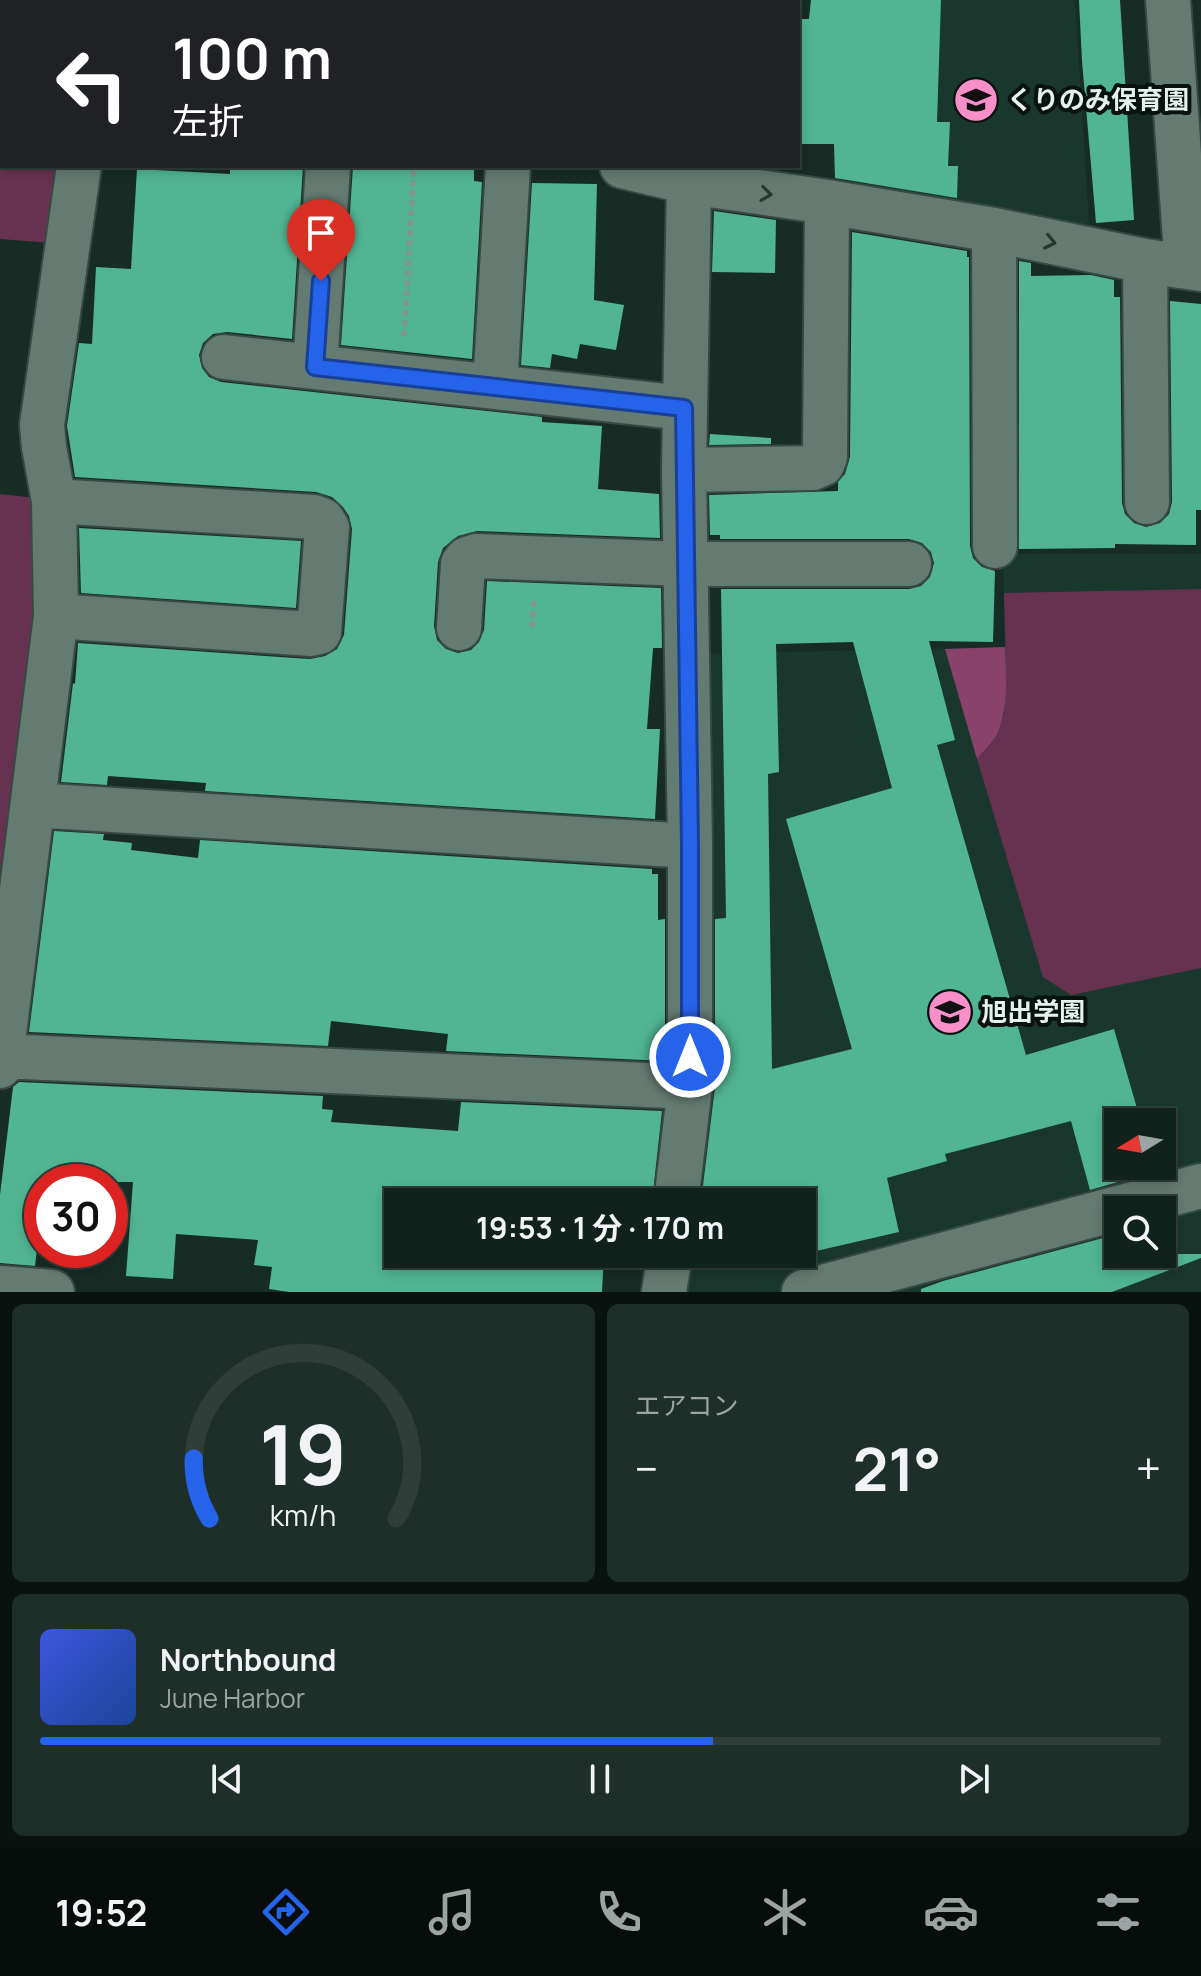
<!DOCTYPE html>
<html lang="ja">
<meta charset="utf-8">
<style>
:root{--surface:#11211b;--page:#1e2e28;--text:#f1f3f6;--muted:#9ca3a3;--line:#303e3a;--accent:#2563eb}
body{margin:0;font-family:Manrope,"Noto Sans JP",sans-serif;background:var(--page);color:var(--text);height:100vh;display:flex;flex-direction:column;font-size:30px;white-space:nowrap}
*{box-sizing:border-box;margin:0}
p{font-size:26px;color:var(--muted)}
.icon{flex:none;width:44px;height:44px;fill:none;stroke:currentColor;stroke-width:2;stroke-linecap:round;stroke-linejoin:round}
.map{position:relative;height:1292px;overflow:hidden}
.side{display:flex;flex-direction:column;gap:12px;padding:12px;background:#09120f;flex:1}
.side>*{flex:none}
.hud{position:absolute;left:0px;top:0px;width:800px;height:168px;box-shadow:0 4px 12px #0003,0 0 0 2px var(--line);background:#202124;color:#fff;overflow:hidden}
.needle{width:52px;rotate:259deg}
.controls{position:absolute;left:1104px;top:1108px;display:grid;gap:16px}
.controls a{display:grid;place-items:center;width:72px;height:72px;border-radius:0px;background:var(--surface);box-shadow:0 4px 12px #0003,0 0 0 2px var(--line);font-size:40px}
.speed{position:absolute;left:24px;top:1164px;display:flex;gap:16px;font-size:40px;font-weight:700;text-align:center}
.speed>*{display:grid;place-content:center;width:104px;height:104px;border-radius:50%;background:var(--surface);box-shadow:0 4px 12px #0003,0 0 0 2px var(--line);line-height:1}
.speed .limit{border:12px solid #d22;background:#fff;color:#111}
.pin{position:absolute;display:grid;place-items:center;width:68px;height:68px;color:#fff;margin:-82px -34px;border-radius:50% 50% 50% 0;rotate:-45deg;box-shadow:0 0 8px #0007}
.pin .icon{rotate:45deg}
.me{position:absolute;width:88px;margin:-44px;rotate:0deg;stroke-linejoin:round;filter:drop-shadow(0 0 6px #0008)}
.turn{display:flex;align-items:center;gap:28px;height:168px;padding:0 40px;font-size:36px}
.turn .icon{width:104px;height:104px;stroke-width:2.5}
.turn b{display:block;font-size:56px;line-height:68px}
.big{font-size:60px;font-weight:700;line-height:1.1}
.side .card{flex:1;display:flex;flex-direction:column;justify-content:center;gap:12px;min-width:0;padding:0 28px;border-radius:12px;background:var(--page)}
.side .dial{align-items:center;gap:0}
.dial svg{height:208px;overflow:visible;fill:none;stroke:var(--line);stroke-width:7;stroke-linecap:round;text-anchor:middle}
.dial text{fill:var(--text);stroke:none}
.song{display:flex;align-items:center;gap:24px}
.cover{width:96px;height:96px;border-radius:12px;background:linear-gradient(135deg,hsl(230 70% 55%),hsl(220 70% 35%))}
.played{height:8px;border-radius:4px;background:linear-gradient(90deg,var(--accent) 60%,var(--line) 60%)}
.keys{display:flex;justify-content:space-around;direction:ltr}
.heat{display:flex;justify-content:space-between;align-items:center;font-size:44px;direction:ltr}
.side .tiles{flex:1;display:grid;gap:12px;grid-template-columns:1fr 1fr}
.card:last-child{grid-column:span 2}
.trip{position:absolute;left:384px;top:1188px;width:432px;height:80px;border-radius:0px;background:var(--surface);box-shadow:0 4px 12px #0003,0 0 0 2px var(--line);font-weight:700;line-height:80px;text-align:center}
.menu{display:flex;height:128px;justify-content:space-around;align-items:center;background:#070d0b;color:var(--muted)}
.menu .icon{width:56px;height:56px}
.menu .current{color:var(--accent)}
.menu b{font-size:36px;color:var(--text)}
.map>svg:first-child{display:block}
.built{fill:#19372c;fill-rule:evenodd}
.green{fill:#67324f}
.forest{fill:#89436b}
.building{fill:#51b593;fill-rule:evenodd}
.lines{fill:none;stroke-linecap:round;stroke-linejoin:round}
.minor-casing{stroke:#384943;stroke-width:48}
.path{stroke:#84948e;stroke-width:5;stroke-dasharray:6 4;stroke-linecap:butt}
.minor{stroke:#647b71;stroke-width:44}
.oneway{stroke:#293731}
.route-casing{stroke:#184099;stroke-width:20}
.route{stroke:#2563eb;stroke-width:14}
.labels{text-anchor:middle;stroke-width:8;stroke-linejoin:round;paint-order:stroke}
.poi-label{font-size:26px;font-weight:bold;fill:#e5f1ec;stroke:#09120f;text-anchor:start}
</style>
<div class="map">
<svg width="1201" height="1292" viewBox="0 0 1201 1292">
<rect width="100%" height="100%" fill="#172c24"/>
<path class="built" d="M873,0H1075L1090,238L868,201Z
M1003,554H1201V1176L775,1292H676L681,1254H802V1202H688L697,654L1005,647ZM1118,1122H1162V1166H1118Z
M1201,1196V1292H829L1118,1217V1254H1162V1210Z"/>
<path class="green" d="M0,24L2,25V166H61L51,243L0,239Z
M0,494L45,499L47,609L0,891Z
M1201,589V968L1071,995L1043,977L977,759L1004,715L1006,676L1004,593Z"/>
<path class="forest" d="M1005,647C1006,675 1009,708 997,734C992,743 983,751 977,759L945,649Z"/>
<path class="building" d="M811,0H941L937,122H950L948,166H958L957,198L835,178L834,144H798V19H809Z
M1079,0H1120L1134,220L1096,223L1082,61Z
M230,166H303L292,339L227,332L213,334L203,343L199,355L202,368L209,377L221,382L542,417V422L602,426L598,489L659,494L660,538L477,531L458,536L443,548L438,562L434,626L437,640L446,649L458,653L471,650L479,642L484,630L487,581L661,588L662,648H653L647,729H660L655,819L205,791L206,783L108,776L107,785L61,782L73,683L75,684L78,643L310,659L325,656L337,649L344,635L352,529L349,516L343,507L332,497L316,492L75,477L67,426L79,343L92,344L96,267L131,269L137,169L230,174Z
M353,166H474V181L482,182L472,359L341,345Z
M532,183L597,184L594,300L624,305L616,350L580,344L577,359L552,354L550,368L521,365Z
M714,211L776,220L775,273L712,272Z
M852,232L967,251V257H969L970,546L973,558L982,567L995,571L993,642L929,641L955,740L937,745L1026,1055L1114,1029L1141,1122H1118V1166H1135L1118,1171V1182L1090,1190L1071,1121L945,1154L947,1161L887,1178L899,1232L790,1257L789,1254H802V1202H701L715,1087V919L726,918L721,589H909L921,586L930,577L934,563L931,552L922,543L909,539H720V535H710L709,495L838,491V481L845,474L850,457ZM853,642L892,788L786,819L852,1049L772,1069L768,774L779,772L776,644Z
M1019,261L1031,263V276L1091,275L1114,280V297H1120L1122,503L1125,514L1134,523L1146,527L1160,523L1169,514L1172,502L1170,301L1201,304V510H1196V545L1115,544V548L1019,549Z
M710,434L771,438V444L709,445Z
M79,528L301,541L296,608L81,593Z
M54,831L104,834L103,840L132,843L131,850L198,858L200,840L652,869V874H658V920L665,919V1061L446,1051L448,1034L331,1021L328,1046L29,1032Z
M19,1082L323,1096L322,1109L333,1110L331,1122L458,1131L461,1102L662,1111L652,1202H398V1254H604L602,1292H289L269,1289L272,1267L254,1265L258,1240L176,1234L173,1279L126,1276L133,1182H42V1208L35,1266L0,1263V1195L13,1087Z
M1118,1234V1254H1201V1258L1112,1292H921V1289L943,1281Z"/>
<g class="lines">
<g class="minor-casing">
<path id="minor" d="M1168,0L1187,267
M623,2V0
M0,10H2
M622,166L689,182L827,202L994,230L1145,261L1201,269
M994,230L995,546
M1145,261L1147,502
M224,357L684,408
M315,367L328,166
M495,387L508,166
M684,470L813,468L822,464L825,457L827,202
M54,501L314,517L322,520L327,528L319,632L311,634L56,616
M459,628L463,564L467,559L476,556L685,564H909
M33,805L690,846
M1,1056L690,1087
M0,1066L56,616L54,501L44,447L42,425L79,166
M676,1202L690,1087V846L684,470L689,182
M0,1288L52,1292
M664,1292L670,1254
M804,1292L1201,1186"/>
</g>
<path class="path" d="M404,336L414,166
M532,627L534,600"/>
<use href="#minor" class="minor"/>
</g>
<defs><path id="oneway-chevron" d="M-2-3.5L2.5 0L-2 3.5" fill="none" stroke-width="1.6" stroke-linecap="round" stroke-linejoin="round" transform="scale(2)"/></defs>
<g class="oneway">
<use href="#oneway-chevron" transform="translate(766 194) rotate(8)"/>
<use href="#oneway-chevron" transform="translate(1050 242) rotate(12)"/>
</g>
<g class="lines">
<g class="route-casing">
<path id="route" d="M321,281L315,367L684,408L690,846V1057"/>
</g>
<use href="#route" class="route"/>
</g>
<defs>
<g id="school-disc" transform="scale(2.3)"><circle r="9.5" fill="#f98fc9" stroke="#09120f"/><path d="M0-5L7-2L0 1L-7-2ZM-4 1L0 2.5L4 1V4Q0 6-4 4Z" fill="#111"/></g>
</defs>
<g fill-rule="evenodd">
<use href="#school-disc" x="976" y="100"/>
<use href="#school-disc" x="950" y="1012"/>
</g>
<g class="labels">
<g class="poi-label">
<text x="1007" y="109">くりのみ保育園</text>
<text x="981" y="1021">旭出学園</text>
</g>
</g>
</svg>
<div class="controls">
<a><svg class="needle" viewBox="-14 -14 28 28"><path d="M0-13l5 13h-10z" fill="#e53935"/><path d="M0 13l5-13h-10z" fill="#9ca3a3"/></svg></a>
<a><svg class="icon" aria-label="search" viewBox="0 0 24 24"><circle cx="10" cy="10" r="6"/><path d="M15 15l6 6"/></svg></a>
</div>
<div class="speed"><div class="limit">30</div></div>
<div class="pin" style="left:321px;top:281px;background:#d93025"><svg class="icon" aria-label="arrive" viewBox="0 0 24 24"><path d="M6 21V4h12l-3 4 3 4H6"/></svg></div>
<svg class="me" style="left:690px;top:1057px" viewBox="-20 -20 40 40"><circle r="17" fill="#2563eb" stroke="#fff" stroke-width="3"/><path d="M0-11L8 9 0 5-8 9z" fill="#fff"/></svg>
<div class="trip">19:53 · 1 分 · 170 m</div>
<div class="hud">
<div class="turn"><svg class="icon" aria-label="left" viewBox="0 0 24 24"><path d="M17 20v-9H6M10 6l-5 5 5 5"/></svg><div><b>100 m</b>左折</div></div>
</div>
</div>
<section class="side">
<div class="tiles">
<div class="card dial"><svg viewBox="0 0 100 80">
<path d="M14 69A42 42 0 1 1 86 69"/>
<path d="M14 69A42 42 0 0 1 8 46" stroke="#2563eb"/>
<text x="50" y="56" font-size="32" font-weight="700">19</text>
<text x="50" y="72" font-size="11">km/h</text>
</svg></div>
<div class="card"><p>エアコン</p>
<div class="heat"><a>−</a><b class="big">21°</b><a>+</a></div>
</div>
<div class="card">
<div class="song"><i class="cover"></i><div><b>Northbound</b><p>June Harbor</p></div></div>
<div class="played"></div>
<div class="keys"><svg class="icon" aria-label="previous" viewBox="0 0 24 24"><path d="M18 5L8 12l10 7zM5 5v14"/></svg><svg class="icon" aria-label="pause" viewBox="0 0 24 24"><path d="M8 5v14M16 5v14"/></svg><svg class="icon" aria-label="next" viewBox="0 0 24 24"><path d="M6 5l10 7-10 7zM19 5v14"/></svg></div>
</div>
</div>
</section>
<nav class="menu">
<b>19:52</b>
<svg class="icon current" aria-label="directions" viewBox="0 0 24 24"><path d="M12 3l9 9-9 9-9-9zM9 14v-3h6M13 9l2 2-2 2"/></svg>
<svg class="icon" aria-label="music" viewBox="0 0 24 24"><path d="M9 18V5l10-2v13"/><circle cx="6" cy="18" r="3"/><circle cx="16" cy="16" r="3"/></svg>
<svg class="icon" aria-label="phone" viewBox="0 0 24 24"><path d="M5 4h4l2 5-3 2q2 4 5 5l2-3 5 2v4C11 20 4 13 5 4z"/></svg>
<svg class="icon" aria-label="climate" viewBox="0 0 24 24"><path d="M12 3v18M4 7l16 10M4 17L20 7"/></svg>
<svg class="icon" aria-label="car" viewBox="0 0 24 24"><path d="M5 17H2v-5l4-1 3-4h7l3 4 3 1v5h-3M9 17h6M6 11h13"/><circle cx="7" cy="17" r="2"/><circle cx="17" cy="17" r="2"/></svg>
<svg class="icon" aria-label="filters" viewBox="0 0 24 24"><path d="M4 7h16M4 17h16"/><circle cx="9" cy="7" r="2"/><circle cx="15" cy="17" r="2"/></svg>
</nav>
